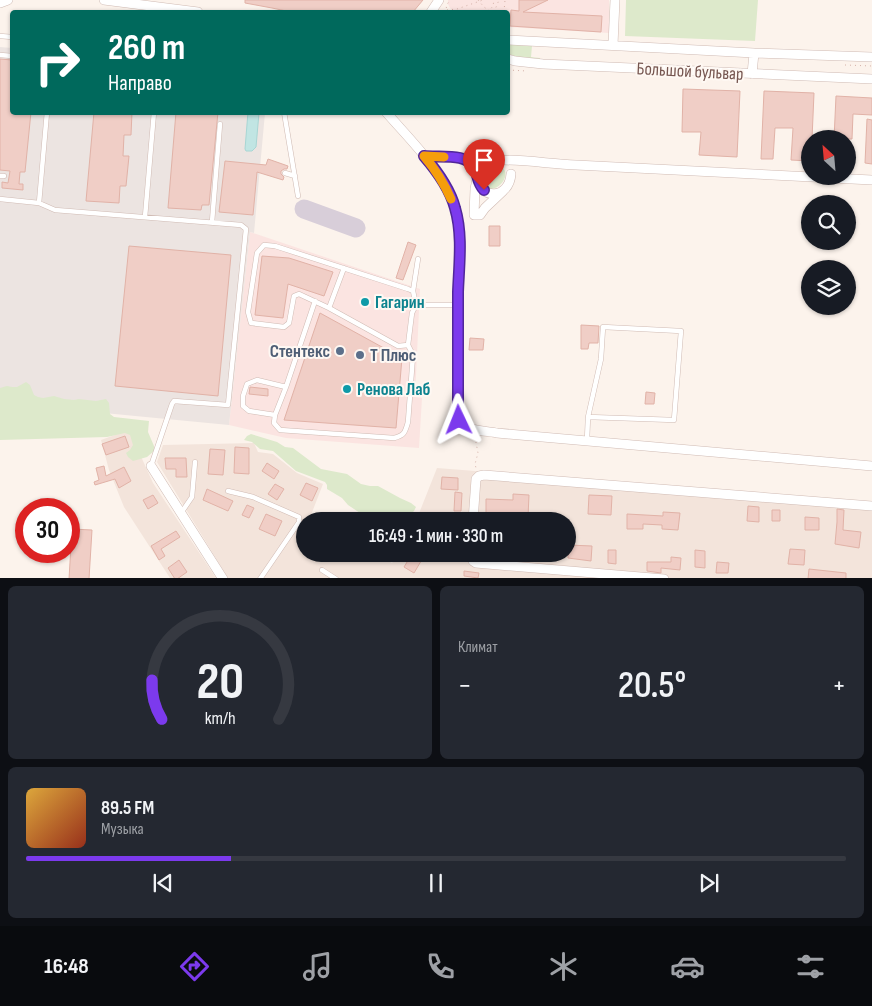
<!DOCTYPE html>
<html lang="ru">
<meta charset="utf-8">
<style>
:root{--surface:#171b24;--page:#242831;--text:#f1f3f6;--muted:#9ea1a6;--line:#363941;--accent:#7c3aed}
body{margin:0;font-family:"Sofia Sans Condensed",sans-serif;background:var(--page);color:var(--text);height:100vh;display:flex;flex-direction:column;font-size:19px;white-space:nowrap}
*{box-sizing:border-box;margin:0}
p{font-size:16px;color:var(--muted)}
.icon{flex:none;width:28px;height:28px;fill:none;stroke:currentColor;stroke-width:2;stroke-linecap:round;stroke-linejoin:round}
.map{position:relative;height:578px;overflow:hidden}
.panel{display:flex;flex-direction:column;gap:8px;padding:8px;background:#0d0f14;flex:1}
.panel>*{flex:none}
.guide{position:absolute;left:10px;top:10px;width:500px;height:105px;border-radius:5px;box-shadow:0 1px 4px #0004;background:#00695c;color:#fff;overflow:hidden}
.needle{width:32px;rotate:334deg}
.tools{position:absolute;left:801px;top:130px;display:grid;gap:10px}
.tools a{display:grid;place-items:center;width:55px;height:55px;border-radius:50%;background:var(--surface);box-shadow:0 1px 4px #0004;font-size:25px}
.speed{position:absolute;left:15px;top:498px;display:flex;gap:10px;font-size:25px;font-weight:700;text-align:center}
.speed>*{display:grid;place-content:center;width:65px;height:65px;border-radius:50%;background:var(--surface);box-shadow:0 1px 4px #0004;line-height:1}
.speed .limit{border:8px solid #d22;background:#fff;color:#111}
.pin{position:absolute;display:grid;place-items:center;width:42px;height:42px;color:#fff;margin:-51px -21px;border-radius:50% 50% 50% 0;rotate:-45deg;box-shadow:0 0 5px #0007}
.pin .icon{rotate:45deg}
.me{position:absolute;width:55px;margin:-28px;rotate:358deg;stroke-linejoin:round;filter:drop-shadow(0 0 4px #0008)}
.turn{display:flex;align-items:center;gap:18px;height:105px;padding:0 15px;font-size:22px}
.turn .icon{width:65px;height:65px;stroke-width:2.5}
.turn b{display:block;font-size:35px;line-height:42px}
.big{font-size:38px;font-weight:600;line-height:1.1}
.panel .tile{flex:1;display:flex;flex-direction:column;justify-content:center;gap:8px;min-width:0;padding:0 18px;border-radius:8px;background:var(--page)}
.panel .dial{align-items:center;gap:0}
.dial svg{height:130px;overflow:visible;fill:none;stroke:var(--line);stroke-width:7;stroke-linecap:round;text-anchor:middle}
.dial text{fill:var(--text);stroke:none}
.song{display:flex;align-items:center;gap:15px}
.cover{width:60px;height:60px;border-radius:8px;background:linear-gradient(135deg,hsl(40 70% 55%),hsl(10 70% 35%))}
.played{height:5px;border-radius:2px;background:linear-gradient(90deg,var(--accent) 25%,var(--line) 25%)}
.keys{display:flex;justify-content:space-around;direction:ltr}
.heat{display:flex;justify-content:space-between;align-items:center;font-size:28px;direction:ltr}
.panel .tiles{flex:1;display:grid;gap:8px;grid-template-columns:1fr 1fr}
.tile:last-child{grid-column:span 2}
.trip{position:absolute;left:296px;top:512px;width:280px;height:50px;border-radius:25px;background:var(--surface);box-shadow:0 1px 4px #0004;font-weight:600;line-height:50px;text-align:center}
.menu{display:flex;height:80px;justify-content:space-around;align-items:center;background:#090b0e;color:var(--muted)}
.menu .icon{width:35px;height:35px}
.menu .current{color:var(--accent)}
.menu b{font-size:22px;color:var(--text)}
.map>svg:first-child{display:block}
.residential{fill:#f3e4db}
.commercial{fill:#fbe4e1}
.industrial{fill:#ece4e1}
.green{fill:#dde9cb}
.water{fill:#c1e5e3;stroke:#a8d6d4}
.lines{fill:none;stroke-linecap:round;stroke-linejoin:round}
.taxiway{stroke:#d8ced9;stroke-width:19}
.building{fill:#f0cec6;stroke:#e1b2a7}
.lane-casing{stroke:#d0bbb4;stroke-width:5.5}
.street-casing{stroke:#d0bbb4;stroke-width:10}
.path{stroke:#d5b1a8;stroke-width:1;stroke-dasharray:1 4;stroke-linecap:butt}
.lane{stroke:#fff;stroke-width:4.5}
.street{stroke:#fff;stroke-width:9}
.route-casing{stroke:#51269a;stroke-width:12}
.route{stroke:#7c3aed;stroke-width:9}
.slow{stroke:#f59e0b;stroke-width:9}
.culture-dot{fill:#0f9aa8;stroke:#fef8f3;stroke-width:2}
.service-dot{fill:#5c6f8a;stroke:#fef8f3;stroke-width:2}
.labels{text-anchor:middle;stroke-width:4;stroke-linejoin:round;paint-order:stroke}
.street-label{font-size:18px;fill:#765650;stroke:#fef8f3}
.culture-label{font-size:18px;font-weight:bold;fill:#0d838f;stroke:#fef8f3;text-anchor:start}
.service-label{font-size:18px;font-weight:bold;fill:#4e5e75;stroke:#fef8f3;text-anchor:end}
</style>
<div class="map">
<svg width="872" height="579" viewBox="0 0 872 579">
<rect width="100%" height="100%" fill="#fcf3ec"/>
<path class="residential" d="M129,430L153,483L216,578H170L124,507L109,470L101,440Z
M254,443L258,452L273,454L297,473L323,484L311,515L321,521H305V554H376L392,563L399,554H568V521H416L437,468L872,502V578H228L157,462L163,445Z"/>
<path class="commercial" d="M448,0H609V33L508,27V12H455L450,8L448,4Z
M250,232L420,289L415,397L422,398L419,448L286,438L229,425Z"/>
<path class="industrial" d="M0,47L12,48V112L265,113L254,233L250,232L229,425L0,403Z"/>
<path class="green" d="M626,0H758L755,41L625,36Z
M508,44L532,46L531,57L540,58V59L520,58L508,54Z
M492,164C516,166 503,189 491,189C488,189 486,187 484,186C480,176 481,168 492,164Z
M26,382L30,385L34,395L38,397L43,398L54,396L64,399L74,400L79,399L96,401L106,399L109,403L110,414L114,417L149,421L148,432L154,446V451L147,457L133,461L128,457L126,453L130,450L133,445L130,435L125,433L107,437L0,440V388L7,386L12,387H17Z
M251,434L277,442L285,447L293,448L321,469L347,474L361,484L370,486H378L400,498L411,503L416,507L414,511L411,514L409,521H376L360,513L348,505L342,498L327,489V485L325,482L296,471L273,451L260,449L252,442L244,440L247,436Z"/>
<path class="water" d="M248,112L259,113L256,147L252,151H246L245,149Z"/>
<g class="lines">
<path class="taxiway" d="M304,209L356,228"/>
</g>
<path class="building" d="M245,0H423L413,12H291L272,8L245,3Z
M519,0H548L523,12L602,16L601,32L510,26L511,10L519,11Z
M0,59L12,60V112H31L25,172H20L19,184H23V190L2,188V182L8,183L10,171L0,170Z
M683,89L740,91L737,157L699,155L701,132H682Z
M764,91L814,93L812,139H810V161L791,160L793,128H775L773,159H761Z
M836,96L872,98V115L853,114L852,139H834Z
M94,112H132L131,135H124L123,156H129L126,186H120L119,203L86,201Z
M176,112H218L209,205H202L201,210L168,208Z
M867,119L872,120V164L865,163Z
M268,159L288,166L287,169H284L281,171V174L284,177L283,180L257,172L253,215L219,212L225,161L266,165Z
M489,226H500V246H489Z
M408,242L416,245L403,280L396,278Z
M129,246L231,255L218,396L115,386Z
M262,256L289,258L333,272L324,296L288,284L283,318L255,315Z
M320,313L402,358L396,428L284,420Z
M581,325L599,326L598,343H589L588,349H581Z
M470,338L484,339L483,350H469Z
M250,387L268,389V396L249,394Z
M646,392L655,393L654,404H645Z
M125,436L129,447L106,455L102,444Z
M235,447L249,448V474L234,473Z
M210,449L225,450L223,475L208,474Z
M165,458H186L187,477H176V469H166Z
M267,463L279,471L274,479L262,471Z
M104,466L106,476L124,467L131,481L119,488L115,479L95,485L94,482L99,480L96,468Z
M442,477L458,478V490L441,489Z
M306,483L318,488L312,501L300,495Z
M275,484L284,489L277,500L268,494Z
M207,489L233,501L228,511L203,500Z
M455,492L462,493L461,511H454Z
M513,494L529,495L528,517L486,513V499L513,500Z
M153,495L158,503L148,509L143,500Z
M589,495L612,496L611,515L588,514Z
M247,505L254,508L249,518L242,515Z
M748,506L759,507V522L747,521Z
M837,509L844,510L843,530L861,532L859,548L835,544L837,522Z
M772,510H780V521H772Z
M663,512L680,513L678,530L662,529V525L643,524V529H627V514L663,516Z
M266,514L282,521L275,536L259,529Z
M805,517L819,518V530H805Z
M72,529L92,530L89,579H69Z
M176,531L180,537L161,549L165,556L159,560L151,546Z
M568,545L592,546L591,561L568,558Z
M790,549L805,550L804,565L788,564Z
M608,550H616V564L608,563Z
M695,550L705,551V568L695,567Z
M412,554H419L424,556L414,573L404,567Z
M671,557L681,558L680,570L661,568V573L647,571V562H671Z
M179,560L187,572L177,579H175L168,568Z
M717,562L729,563L728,573H716Z
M809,569L846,573V579H808Z
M464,571L479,573L478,578L464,576Z"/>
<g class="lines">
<g class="lane-casing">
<path id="lane" d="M0,36L12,37
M0,55L12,56
M284,112L298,196
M285,173L295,176
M0,176H4
M0,199L39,203L55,210L241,225L246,229L228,405L174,401L172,404L151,466
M39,203L47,112
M145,217L154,112
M212,222L220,124
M413,291L418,259
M315,301L286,387L275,415L274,423L280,430L394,438C405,435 405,432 408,422L413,355L408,345
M416,305L413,291L408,289L275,246L264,245L257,253L248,312L251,323L284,327L289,323L294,296L299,294L329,308L398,346L408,345L412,313L416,305H458
M329,308L344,268
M275,415L249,411L243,406V396L247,384L257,380L286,387
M587,440L588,417L601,359L603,327L681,331L674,420L588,417
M228,491L253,497L299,517V522L260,579
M181,513L192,497L195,462
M322,570L336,579"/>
</g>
<g class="street-casing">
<path id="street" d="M104,0L198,12
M0,3L8,0
M431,12L439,0
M508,40L754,53L872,57
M613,45L615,0
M508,59L515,61L543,64L872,79
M752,74L754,53
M386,112C411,141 441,169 454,205C458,216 459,228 459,240L458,415C458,418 459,420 460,423C466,431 488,431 497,433L872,466
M424,156C447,159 470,155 494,159
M511,174C509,200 480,199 477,179C476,171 481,163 488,160C493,159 498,159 503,160C528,160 552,164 576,165L872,180
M477,179L475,189L474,215H480L485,208L503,191
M151,466L223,579
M473,521L476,479L479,476L484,475L872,506
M471,554L473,561L476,563L664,579"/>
</g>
<path class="path" d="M478,0L484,7L491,12
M447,10L457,9L483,0
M449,12L447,10L446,6L450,0
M488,12L493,6L494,0
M494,12L499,0
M504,12L505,0
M845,65L872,66
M508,70L527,71
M475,437L478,453L475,464L476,468"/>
<use href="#lane" class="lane"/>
<use href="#street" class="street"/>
</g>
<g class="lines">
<g class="route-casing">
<path id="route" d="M459,420L458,415C458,374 458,333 458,292C459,265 463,235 455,208C450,189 437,171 424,156C440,158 467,152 475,169C478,177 478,184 484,190"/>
</g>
<use href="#route" class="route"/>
<path class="slow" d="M444,157L424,156C435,169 444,183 451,199"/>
</g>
<g class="culture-dot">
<circle cx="365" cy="302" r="5"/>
<circle cx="347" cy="389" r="5"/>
</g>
<g class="service-dot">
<circle cx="340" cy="351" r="5"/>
<circle cx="360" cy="355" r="5"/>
</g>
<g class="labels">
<g class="street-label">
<text transform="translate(690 71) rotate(3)" y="6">Большой бульвар</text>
</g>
<g class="culture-label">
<text x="375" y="308">Гагарин</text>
<text x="357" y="395">Ренова Лаб</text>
</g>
<g class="service-label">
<text x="330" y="357">Стентекс</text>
<text x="370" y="361" text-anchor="start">Т Плюс</text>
</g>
</g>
</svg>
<div class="tools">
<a><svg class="needle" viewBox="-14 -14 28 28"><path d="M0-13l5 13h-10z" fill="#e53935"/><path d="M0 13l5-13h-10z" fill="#9ea1a6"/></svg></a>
<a><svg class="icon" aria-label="search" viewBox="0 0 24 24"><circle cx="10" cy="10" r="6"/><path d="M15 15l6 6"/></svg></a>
<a><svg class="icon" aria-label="layers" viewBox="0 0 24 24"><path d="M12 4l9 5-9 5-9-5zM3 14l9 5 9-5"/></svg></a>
</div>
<div class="speed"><div class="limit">30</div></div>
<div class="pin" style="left:484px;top:190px;background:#d93025"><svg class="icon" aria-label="arrive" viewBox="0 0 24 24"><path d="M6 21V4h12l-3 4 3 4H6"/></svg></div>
<svg class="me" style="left:459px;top:420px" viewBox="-20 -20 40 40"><path d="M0-17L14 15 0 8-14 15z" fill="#7c3aed" stroke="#fff" stroke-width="4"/></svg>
<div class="trip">16:49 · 1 мин · 330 m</div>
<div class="guide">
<div class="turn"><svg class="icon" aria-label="right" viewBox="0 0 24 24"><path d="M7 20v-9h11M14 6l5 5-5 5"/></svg><div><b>260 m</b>Направо</div></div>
</div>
</div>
<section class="panel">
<div class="tiles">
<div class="tile dial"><svg viewBox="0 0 100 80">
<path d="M14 69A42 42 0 1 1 86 69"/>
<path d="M14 69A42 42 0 0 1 8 45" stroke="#7c3aed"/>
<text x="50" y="56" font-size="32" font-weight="700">20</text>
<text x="50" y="72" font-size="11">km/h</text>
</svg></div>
<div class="tile"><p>Климат</p>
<div class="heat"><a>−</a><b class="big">20.5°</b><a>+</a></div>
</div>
<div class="tile">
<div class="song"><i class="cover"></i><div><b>89.5 FM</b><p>Музыка</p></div></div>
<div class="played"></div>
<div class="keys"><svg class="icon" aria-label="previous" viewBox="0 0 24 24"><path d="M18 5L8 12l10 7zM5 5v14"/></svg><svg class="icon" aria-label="pause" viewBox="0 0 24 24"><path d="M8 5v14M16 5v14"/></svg><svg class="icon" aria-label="next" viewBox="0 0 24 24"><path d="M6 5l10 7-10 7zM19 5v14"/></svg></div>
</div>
</div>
</section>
<nav class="menu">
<b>16:48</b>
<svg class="icon current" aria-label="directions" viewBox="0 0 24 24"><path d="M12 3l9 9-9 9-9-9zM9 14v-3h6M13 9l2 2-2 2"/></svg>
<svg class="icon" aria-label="music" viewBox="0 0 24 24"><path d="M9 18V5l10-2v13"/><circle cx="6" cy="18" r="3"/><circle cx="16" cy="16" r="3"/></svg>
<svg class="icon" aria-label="phone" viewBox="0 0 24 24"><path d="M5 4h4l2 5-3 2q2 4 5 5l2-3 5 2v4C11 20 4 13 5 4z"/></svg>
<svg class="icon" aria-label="climate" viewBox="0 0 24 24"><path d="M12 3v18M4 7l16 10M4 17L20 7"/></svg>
<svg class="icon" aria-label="car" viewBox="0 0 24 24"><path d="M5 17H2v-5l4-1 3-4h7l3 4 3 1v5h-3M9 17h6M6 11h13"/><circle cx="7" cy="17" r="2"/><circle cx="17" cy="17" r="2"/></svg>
<svg class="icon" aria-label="filters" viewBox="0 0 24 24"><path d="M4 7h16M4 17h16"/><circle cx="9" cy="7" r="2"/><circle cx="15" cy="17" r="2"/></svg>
</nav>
